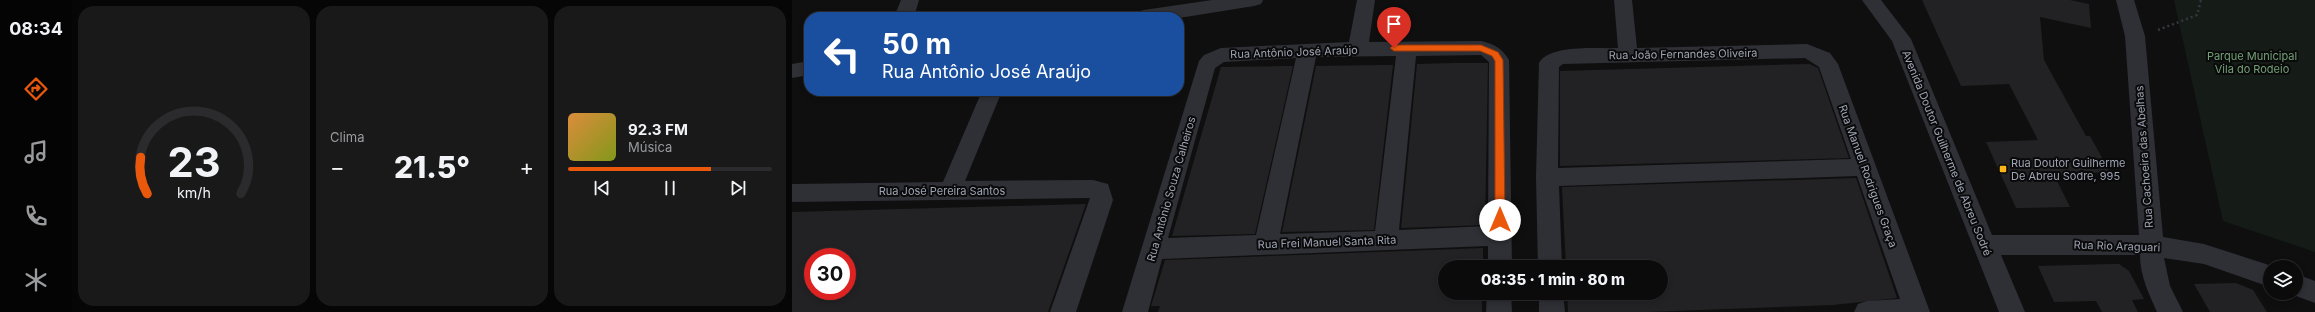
<!DOCTYPE html>
<html lang="pt">
<meta charset="utf-8">
<style>
:root{--surface:#0b0b0c;--page:#19191a;--text:#f1f3f6;--muted:#9a9b9d;--line:#2b2b2d;--accent:#ea580c}
body{margin:0;font-family:Inter,sans-serif;background:var(--page);color:var(--text);height:100vh;display:flex;flex-direction:column;font-size:15px;white-space:nowrap}
*{box-sizing:border-box;margin:0}
p{font-size:13px;color:var(--muted)}
.icon{flex:none;width:22px;height:22px;fill:none;stroke:currentColor;stroke-width:2;stroke-linecap:round;stroke-linejoin:round}
.map{position:relative;flex:1;overflow:hidden}
.sheet{display:flex;flex-direction:column;gap:6px;padding:6px;background:#060607;width:720px}
.sheet>*{flex:none}
.hud{position:absolute;left:12px;top:12px;width:380px;height:84px;border-radius:16px;box-shadow:0 2px 6px #0003,0 0 0 1px var(--line);background:#1a4fa0;color:#fff;overflow:hidden}
.controls{position:absolute;left:1471px;top:260px;display:grid;gap:8px}
.controls a{display:grid;place-items:center;width:40px;height:40px;border-radius:50%;background:var(--surface);box-shadow:0 2px 6px #0003,0 0 0 1px var(--line);font-size:20px}
.speed{position:absolute;left:12px;top:248px;display:flex;gap:8px;font-size:20px;font-weight:700;text-align:center}
.speed>*{display:grid;place-content:center;width:52px;height:52px;border-radius:50%;background:var(--surface);box-shadow:0 2px 6px #0003,0 0 0 1px var(--line);line-height:1}
.speed .limit{border:6px solid #d22;background:#fff;color:#111}
.pin{position:absolute;display:grid;place-items:center;width:34px;height:34px;color:#fff;margin:-41px -17px;border-radius:50% 50% 50% 0;rotate:-45deg;box-shadow:0 0 4px #0007}
.pin .icon{rotate:45deg}
.me{position:absolute;width:44px;margin:-22px;rotate:0deg;stroke-linejoin:round;filter:drop-shadow(0 0 3px #0008)}
.turn{display:flex;align-items:center;gap:14px;height:84px;padding:0 12px;font-size:18px}
.turn .icon{width:52px;height:52px;stroke-width:2.5}
.turn b{display:block;font-size:28px;line-height:34px}
.big{font-size:30px;font-weight:800;line-height:1.1}
.sheet .card{flex:1;display:flex;flex-direction:column;justify-content:center;gap:6px;min-width:0;padding:0 14px;border-radius:16px;background:var(--page)}
.sheet .dial{align-items:center;gap:0}
.dial svg{height:104px;overflow:visible;fill:none;stroke:var(--line);stroke-width:7;stroke-linecap:round;text-anchor:middle}
.dial text{fill:var(--text);stroke:none}
.song{display:flex;align-items:center;gap:12px}
.cover{width:48px;height:48px;border-radius:6px;background:linear-gradient(135deg,hsl(30 70% 55%),hsl(70 70% 35%))}
.played{height:4px;border-radius:2px;background:linear-gradient(90deg,var(--accent) 70%,var(--line) 70%)}
.keys{display:flex;justify-content:space-around;direction:ltr}
.heat{display:flex;justify-content:space-between;align-items:center;font-size:22px;direction:ltr}
.sheet .tiles{flex:1;display:grid;gap:6px;grid-template-columns:repeat(3,1fr)}
.trip{position:absolute;left:646px;top:260px;width:230px;height:40px;border-radius:20px;background:var(--surface);box-shadow:0 2px 6px #0003,0 0 0 1px var(--line);font-weight:800;line-height:40px;text-align:center}
main{display:flex;flex:1;min-height:0}
.menu{display:flex;flex-direction:column;width:72px;justify-content:space-around;align-items:center;background:#040405;color:var(--muted)}
.menu .icon{width:28px;height:28px}
.menu .on{color:var(--accent)}
.menu b{font-size:18px;color:var(--text)}
.map>svg:first-child{display:block}
.green{fill:#151b16}
.building{fill:#222224;fill-rule:evenodd}
.lines{fill:none;stroke-linecap:round;stroke-linejoin:round}
.path{stroke:#35373d;stroke-width:2.5;stroke-dasharray:2 3;stroke-linecap:butt}
.minor{fill:#2f3036;fill-rule:evenodd}
.route{fill:#ea580c;stroke:#983908}
.poi-dot{fill:#ffb418;stroke:#0a0a0b;stroke-width:1.5}
.labels{text-anchor:middle;stroke-width:4;stroke-linejoin:round;paint-order:stroke}
.street-label{font-size:11px;fill:#9ea4b3;stroke:#0a0a0b}
.park-label{font-size:11px;fill:#73a076;stroke:#0a0a0b}
.poi-label{font-size:11px;fill:#9ea4b3;stroke:#0a0a0b;text-anchor:start}
</style>
<main>
<nav class="menu">
<b>08:34</b>
<svg class="icon on" aria-label="directions" viewBox="0 0 24 24"><path d="M12 3l9 9-9 9-9-9zM9 14v-3h6M13 9l2 2-2 2"/></svg>
<svg class="icon" aria-label="music" viewBox="0 0 24 24"><path d="M9 18V5l10-2v13"/><circle cx="6" cy="18" r="3"/><circle cx="16" cy="16" r="3"/></svg>
<svg class="icon" aria-label="phone" viewBox="0 0 24 24"><path d="M5 4h4l2 5-3 2q2 4 5 5l2-3 5 2v4C11 20 4 13 5 4z"/></svg>
<svg class="icon" aria-label="climate" viewBox="0 0 24 24"><path d="M12 3v18M4 7l16 10M4 17L20 7"/></svg>
</nav>
<section class="sheet">
<div class="tiles">
<div class="card dial"><svg viewBox="0 0 100 80">
<path d="M14 69A42 42 0 1 1 86 69"/>
<path d="M14 69A42 42 0 0 1 9 41" stroke="#ea580c"/>
<text x="50" y="56" font-size="32" font-weight="700">23</text>
<text x="50" y="72" font-size="11">km/h</text>
</svg></div>
<div class="card"><p>Clima</p>
<div class="heat"><a>−</a><b class="big">21.5°</b><a>+</a></div>
</div>
<div class="card">
<div class="song"><i class="cover"></i><div><b>92.3 FM</b><p>Música</p></div></div>
<div class="played"></div>
<div class="keys"><svg class="icon" aria-label="previous" viewBox="0 0 24 24"><path d="M18 5L8 12l10 7zM5 5v14"/></svg><svg class="icon" aria-label="pause" viewBox="0 0 24 24"><path d="M8 5v14M16 5v14"/></svg><svg class="icon" aria-label="next" viewBox="0 0 24 24"><path d="M6 5l10 7-10 7zM19 5v14"/></svg></div>
</div>
</div>
</section>
<div class="map">
<svg width="1523" height="312" viewBox="0 0 1523 312">
<rect width="100%" height="100%" fill="#0f0f10"/>
<path class="green" d="M1382,0H1523V252L1431,221Z"/>
<path class="building" d="M1130,0H1278L1297,4L1299,28L1248,17L1252,60L1294,136H1298L1318,172L1262,175L1278,207L1224,208L1194,142L1246,140L1217,84L1169,86Z
M662,63H696L693,225L609,228L625,64Z
M1017,64L1026,68L1057,158L768,166V71Z
M588,65H601L582,230L490,232L524,66Z
M493,66H501L463,234L380,236L429,67Z
M1064,178L1105,298L1041,305L856,312H776L775,293H869V267H774L770,187Z
M294,204L256,312H0V212ZM21,257H55V291H21Z
M691,248V267H653V293H690V312H366L368,306H359L373,260Z
M1320,264H1327L1337,271L1352,299L1340,300L1346,312H1310L1304,301L1262,302L1246,266Z
M1444,283L1461,290L1475,312H1418L1402,284Z"/>
<g class="lines">
<path class="path" d="M1366,30L1405,15L1409,0"/>
<path class="minor" d="M109,0H127L122,17H102Z
M420,0H471L469,4L462,6L387,18L342,17L345,12L352,10Z
M565,0H583L577,42L689,41C702,44 710,48 717,60L720,267H696V246L370,259L356,312H330L407,61L412,55L429,48L557,42ZM689,55L697,62L696,226L607,230L624,56ZM604,56L583,231L488,234L524,57ZM504,58L464,235L376,238L423,68L432,62Z
M822,0H840L845,48L1015,44L1038,53L1046,64L1138,312H1062L1066,304L1075,301L1108,299L1065,176L767,186L770,267H746L744,177L747,63C758,44 805,49 826,48ZM1013,58L1027,67L1059,159L766,168L767,67L771,64Z
M1070,0H1089L1119,39L1200,235H1347L1333,36L1324,0H1342L1353,36L1371,237L1412,244L1483,267H1478V287L1412,264L1372,258L1378,286L1391,312H1365C1357,294 1348,276 1348,255H1209L1233,312H1207L1100,41Z
M17,61V75L0,78V64Z
M190,91H210L173,181L301,180L316,184L321,200L284,312H258L298,198L0,202V184L151,182Z
M1504,274L1523,281V303L1496,293H1504Z
M695,293H719L720,312H694Z
M747,293H771L773,312H747Z"/>
</g>
<path class="route" d="M689,45L706,52L711,60L713,220L708,224L703,220V61L700,56L688,51H602L598,48L602,45Z"/>
<rect class="poi-dot" x="1207" y="165" width="8" height="8" rx="2"/>
<g class="labels">
<g class="street-label">
<text transform="translate(502 52) rotate(-2)" y="4">Rua Antônio José Araújo</text>
<text transform="translate(891 54) rotate(-1)" y="4">Rua João Fernandes Oliveira</text>
<text transform="translate(1155 153) rotate(68)" y="4">Avenida Doutor Guilherme de Abreu Sodré</text>
<text transform="translate(1352 157) rotate(-94)" y="4">Rua Cachoeira das Abelhas</text>
<text transform="translate(1076 176) rotate(70)" y="4">Rua Manuel Rodrigues Graça</text>
<text transform="translate(379 189) rotate(-74)" y="4">Rua Antônio Souza Calheiros</text>
<text x="150" y="195">Rua José Pereira Santos</text>
<text transform="translate(535 242) rotate(-2)" y="4">Rua Frei Manuel Santa Rita</text>
<text transform="translate(1325 246) rotate(2)" y="4">Rua Rio Araguari</text>
</g>
<g class="park-label">
<text x="1460" y="60">Parque Municipal<tspan x="1460" dy="13">Vila do Rodeio</tspan></text>
</g>
<g class="poi-label">
<text x="1219" y="167">Rua Doutor Guilherme<tspan x="1219" dy="13">De Abreu Sodre, 995</tspan></text>
</g>
</g>
</svg>
<div class="controls">
<a><svg class="icon" aria-label="layers" viewBox="0 0 24 24"><path d="M12 4l9 5-9 5-9-5zM3 14l9 5 9-5"/></svg></a>
</div>
<div class="speed"><div class="limit">30</div></div>
<div class="pin" style="left:602px;top:48px;background:#d93025"><svg class="icon" aria-label="arrive" viewBox="0 0 24 24"><path d="M6 21V4h12l-3 4 3 4H6"/></svg></div>
<svg class="me" style="left:708px;top:220px" viewBox="-20 -20 40 40"><circle r="19" fill="#fff"/><path d="M0-13L10 11 0 6-10 11z" fill="#ea580c"/></svg>
<div class="trip">08:35 · 1 min · 80 m</div>
<div class="hud">
<div class="turn"><svg class="icon" aria-label="left" viewBox="0 0 24 24"><path d="M17 20v-9H6M10 6l-5 5 5 5"/></svg><div><b>50 m</b>Rua Antônio José Araújo</div></div>
</div>
</div>
</main>
